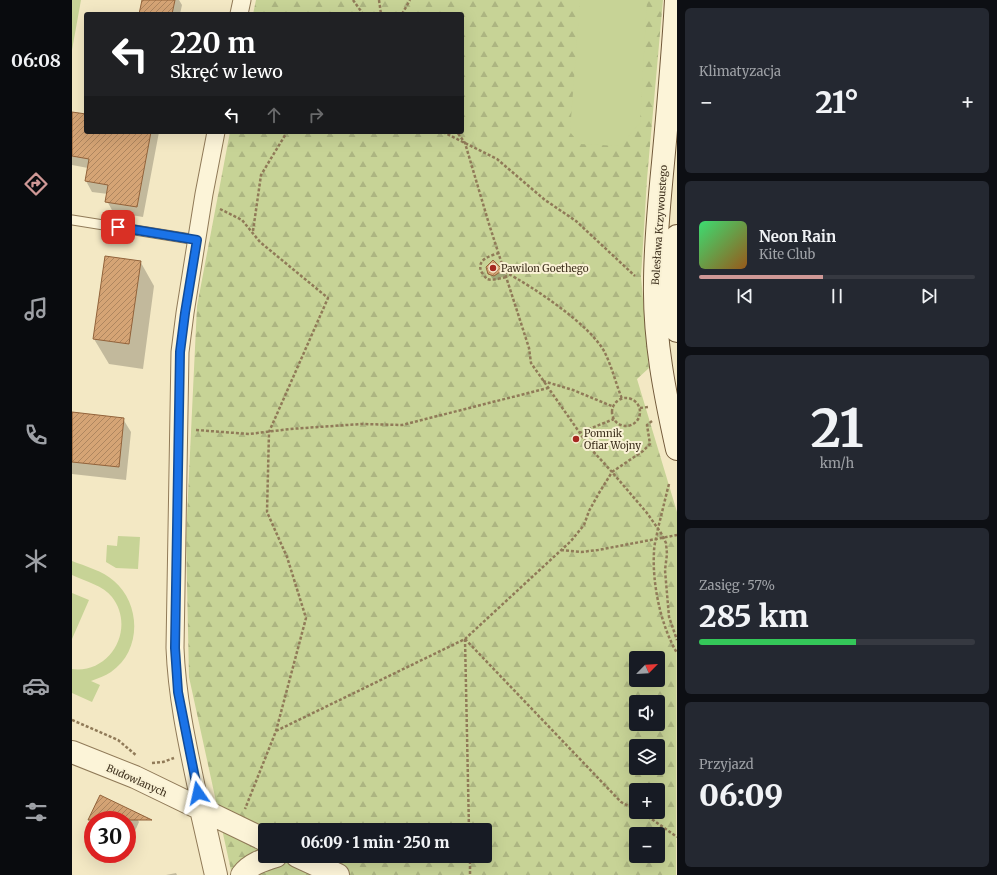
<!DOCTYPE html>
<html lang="pl">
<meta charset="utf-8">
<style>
:root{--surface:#171b24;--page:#242831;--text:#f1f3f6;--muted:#9ea1a6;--line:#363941;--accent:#cf9896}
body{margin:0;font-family:Merriweather,serif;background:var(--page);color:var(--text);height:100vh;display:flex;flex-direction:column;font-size:15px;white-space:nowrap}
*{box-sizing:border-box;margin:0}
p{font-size:13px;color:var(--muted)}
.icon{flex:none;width:22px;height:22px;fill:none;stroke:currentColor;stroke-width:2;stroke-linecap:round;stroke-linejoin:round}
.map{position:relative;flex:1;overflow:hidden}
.sheet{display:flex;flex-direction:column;gap:8px;padding:8px;background:#0d0f14;width:320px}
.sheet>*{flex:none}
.top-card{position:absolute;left:12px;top:12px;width:380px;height:122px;border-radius:4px;box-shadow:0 4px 16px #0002;background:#202124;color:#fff;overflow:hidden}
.needle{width:26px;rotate:66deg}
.fabs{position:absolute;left:557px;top:651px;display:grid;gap:8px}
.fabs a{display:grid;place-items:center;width:36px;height:36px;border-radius:4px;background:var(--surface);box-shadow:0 4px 16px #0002;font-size:20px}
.speed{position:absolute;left:12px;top:811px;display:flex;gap:8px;font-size:20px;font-weight:700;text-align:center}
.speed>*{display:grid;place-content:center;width:52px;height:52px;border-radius:50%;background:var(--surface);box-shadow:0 4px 16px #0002;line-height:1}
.speed .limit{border:6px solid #d22;background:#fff;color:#111}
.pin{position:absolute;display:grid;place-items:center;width:34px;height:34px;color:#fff;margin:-17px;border-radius:8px;box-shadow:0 2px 6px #0006}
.me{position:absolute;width:44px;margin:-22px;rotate:349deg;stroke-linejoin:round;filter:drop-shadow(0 0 3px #0008)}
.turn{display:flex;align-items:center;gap:14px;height:84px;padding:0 20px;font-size:18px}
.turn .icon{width:52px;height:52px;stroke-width:2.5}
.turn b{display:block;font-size:28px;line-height:34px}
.lanes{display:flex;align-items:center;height:38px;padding:0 20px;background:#0003;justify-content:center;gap:20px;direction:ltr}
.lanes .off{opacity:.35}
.big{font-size:30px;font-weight:800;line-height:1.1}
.sheet .tile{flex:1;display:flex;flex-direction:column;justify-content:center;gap:6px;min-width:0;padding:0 14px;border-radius:6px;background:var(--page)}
.sheet .dial{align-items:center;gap:0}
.dial b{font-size:52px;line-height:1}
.song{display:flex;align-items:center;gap:12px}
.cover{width:48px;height:48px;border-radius:6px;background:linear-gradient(135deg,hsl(140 70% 55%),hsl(30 70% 35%))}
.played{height:4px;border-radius:2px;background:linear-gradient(90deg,var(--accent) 45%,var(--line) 45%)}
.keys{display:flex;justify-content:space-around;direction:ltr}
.heat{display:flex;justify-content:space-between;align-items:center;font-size:22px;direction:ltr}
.charge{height:6px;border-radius:3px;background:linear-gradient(90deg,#34c759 57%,var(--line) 0)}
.trip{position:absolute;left:186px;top:823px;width:234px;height:40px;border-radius:4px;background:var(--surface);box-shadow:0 4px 16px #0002;font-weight:800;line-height:40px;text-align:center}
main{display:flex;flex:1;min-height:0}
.dock{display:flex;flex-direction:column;width:72px;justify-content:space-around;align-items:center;background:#090b0e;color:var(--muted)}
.dock .icon{width:28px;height:28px}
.dock .active{color:var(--accent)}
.dock b{font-size:18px;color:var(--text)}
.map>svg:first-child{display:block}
.forest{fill:url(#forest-firs);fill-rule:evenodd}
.park{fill:#c7d396}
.shadow{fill:#0003}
.building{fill:url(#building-hatch);stroke:#92633b}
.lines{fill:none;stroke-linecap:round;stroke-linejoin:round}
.service-casing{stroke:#907a58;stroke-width:11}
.minor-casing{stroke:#907a58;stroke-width:19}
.tertiary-casing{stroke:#907a58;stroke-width:24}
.secondary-casing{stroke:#725a3b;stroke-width:24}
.path{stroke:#907a58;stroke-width:2.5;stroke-dasharray:3 2;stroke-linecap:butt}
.service{stroke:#fcf4d8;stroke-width:9}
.minor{stroke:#fcf4d8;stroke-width:17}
.tertiary{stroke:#fcf4d8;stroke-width:22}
.secondary{stroke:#fcf4d8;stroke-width:22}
.route-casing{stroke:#114b97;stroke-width:10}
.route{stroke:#1a73e8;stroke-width:7}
.poi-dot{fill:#a62921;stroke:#f9f1d4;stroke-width:1.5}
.labels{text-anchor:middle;stroke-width:4;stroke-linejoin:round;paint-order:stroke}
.street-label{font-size:10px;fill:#3e301d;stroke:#f9f1d4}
.poi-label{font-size:10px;fill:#3e301d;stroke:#f9f1d4;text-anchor:start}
</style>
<main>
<nav class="dock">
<b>06:08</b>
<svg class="icon active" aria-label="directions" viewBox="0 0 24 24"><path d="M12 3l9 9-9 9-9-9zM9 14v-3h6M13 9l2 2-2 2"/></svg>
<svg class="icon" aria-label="music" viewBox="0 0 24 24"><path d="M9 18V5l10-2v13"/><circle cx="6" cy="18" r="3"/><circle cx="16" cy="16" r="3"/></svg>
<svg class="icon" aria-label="phone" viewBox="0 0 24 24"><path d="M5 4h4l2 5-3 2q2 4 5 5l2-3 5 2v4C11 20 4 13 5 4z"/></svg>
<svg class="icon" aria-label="climate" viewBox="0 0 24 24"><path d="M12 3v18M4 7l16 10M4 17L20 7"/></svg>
<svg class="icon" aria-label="car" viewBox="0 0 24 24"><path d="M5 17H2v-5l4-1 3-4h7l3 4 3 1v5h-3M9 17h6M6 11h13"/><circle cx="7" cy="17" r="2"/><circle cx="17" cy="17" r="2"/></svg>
<svg class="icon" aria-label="filters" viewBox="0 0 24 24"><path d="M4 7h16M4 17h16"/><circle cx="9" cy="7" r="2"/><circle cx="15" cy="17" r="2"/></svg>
</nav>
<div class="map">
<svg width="605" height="875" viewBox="0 0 605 875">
<defs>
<pattern id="forest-firs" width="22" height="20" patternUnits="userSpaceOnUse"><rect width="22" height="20" fill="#c7d396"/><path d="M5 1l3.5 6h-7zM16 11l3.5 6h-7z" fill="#acb581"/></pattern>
<pattern id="building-hatch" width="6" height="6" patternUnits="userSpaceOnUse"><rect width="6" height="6" fill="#d5a475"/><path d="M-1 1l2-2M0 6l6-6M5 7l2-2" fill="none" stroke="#ae865f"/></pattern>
</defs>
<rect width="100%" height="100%" fill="#f3e8c4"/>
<path class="forest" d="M184,0H591L575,179L569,277L577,368L565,379L605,512L604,875H160L117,677L114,537L125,306L158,132H390V14H181ZM564,658H586V680H564ZM564,702H586V724H564ZM564,746H586V768H564ZM564,790H586V812H564ZM193,830H413V856H193ZM564,834H586V856H564Z"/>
<path class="park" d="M0,0H9L0,50Z
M508,0H575L568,123L548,146L508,144L498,132Z
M46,536L68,537L66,569L44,568L34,562L35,545L45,546Z
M0,561C13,566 31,571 42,581C69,604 70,651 39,672C33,676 26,678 19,681L28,685L20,702L0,693V669C39,674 64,628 40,597C32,586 13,581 0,575Z
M0,593L17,600L0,639Z"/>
<path class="shadow" d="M71,0H107L110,5L108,14H68Z
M0,113L14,115V132H87L71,217L41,212L35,201L36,194L20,192L14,181L16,168L0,165Z
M34,257L68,261L82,286L71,369L37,364L22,339Z
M421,262L433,275L425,280L420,278L417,273Z
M0,413L51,419L59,432L54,480L0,474Z
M28,797L62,813L67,822L55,849V820H21V832L16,824Z
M104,873L105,875H94Z"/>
<path class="building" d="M70,0H103L100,14H67Z
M0,112L14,114V132H79L65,207L33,202L36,185L13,181L17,159L0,156Z
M33,256L69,261L57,344L21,339Z
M421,260L431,270L422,276L416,274L414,267Z
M0,412L52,418L47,467L0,462Z
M28,795L80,820H16Z"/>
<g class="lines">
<g class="service-casing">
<path id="service" d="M0,220L125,240"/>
</g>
<g class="minor-casing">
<path id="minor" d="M167,14L170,0
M129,809C118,756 105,702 103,648L108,352L113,313L132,194L144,132"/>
</g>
<g class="tertiary-casing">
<path id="tertiary" d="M0,752L63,777L193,840
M129,809L144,875
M225,856L266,875
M170,875C178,864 191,860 204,856"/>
</g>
<g class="secondary-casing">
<path id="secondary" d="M604,0C601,55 596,109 591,163C587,204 583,244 583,284C582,340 593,395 605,449
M605,236L603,294L605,331"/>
</g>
<path class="path" d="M281,0L291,14
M307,0L309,14
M330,14L338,0
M371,132L425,159L473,200L504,221L563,276
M148,209L170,220L188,242L256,298L197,432L195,512L215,557L234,618L204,731L173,809
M181,231L189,175L215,132
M427,253C418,256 405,259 409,271C410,273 413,277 415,279C420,281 429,278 435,277
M433,272C460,286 520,326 533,353C540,367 544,384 550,399
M471,381L501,390L542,407
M540 412a14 14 0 1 1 28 0a14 14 0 1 1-28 0Z
M568,408L576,407
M580,421L575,425L578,444L571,451L540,472L575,513L589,533L594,543L595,554L593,570L597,617L605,640
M124,430L177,434L218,429L289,424L330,425L476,388
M507,433L542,419
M597,484C593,499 590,513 586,528C585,536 582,544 582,552C580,584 589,626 605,653
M489,550L509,552L526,550L605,535
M393,639L549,802L564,810
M393,639L397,830
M0,720L46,740L65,756
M204,731L393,639L499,541L512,525L517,511L527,493L540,472L519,449L459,363L457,348L417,224L393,143L385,132
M80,763L91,762L102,758
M567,812L581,820L605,837
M398,856V875"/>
<use href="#service" class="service"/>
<use href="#minor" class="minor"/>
<use href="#tertiary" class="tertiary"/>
<use href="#secondary" class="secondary"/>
</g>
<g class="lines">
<g class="route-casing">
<path id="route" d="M46,227L125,240L113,313L108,352L103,648L106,692L126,793"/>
</g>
<use href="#route" class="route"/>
</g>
<g class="poi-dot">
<circle cx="421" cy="268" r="4"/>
<circle cx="504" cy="439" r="4"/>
</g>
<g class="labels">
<g class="street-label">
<text transform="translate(587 225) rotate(-86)" y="4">Bolesława Krzywoustego</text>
<text transform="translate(65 780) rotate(24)" y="4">Budowlanych</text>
</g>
<g class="poi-label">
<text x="429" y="272">Pawilon Goethego</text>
<text x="512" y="437">Pomnik<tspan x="512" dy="12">Ofiar Wojny</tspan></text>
</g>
</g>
</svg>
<div class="fabs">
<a><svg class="needle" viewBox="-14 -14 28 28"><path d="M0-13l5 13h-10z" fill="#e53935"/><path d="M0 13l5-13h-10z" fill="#9ea1a6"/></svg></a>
<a><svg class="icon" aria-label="sound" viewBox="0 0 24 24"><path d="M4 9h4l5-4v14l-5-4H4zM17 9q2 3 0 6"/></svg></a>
<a><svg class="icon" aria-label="layers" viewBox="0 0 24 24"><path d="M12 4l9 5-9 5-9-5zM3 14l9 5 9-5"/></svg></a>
<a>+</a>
<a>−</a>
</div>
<div class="speed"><div class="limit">30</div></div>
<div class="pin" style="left:46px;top:227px;background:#d93025"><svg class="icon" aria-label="arrive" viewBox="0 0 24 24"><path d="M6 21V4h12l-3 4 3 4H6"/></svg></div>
<svg class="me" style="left:126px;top:793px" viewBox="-20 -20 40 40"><path d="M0-17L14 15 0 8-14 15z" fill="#1a73e8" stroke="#fff" stroke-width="4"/></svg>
<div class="trip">06:09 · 1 min · 250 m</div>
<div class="top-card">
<div class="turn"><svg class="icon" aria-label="left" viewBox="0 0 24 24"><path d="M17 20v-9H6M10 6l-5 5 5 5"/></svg><div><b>220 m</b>Skręć w lewo</div></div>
<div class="lanes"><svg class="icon" aria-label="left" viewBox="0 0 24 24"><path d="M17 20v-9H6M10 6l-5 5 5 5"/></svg><svg class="icon off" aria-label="ahead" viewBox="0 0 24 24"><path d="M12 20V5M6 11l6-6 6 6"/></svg><svg class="icon off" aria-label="right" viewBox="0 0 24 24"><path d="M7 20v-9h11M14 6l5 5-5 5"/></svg></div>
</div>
</div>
<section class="sheet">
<div class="tile"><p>Klimatyzacja</p>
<div class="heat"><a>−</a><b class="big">21°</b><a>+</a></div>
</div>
<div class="tile">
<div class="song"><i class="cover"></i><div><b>Neon Rain</b><p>Kite Club</p></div></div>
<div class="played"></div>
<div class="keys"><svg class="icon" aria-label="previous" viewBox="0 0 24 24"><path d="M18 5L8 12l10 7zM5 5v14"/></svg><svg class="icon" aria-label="pause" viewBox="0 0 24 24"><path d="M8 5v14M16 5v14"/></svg><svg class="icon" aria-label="next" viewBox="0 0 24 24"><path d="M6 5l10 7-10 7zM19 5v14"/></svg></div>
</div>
<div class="tile dial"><b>21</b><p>km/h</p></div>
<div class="tile"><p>Zasięg · 57%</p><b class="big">285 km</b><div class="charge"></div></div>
<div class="tile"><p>Przyjazd</p><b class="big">06:09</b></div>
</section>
</main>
